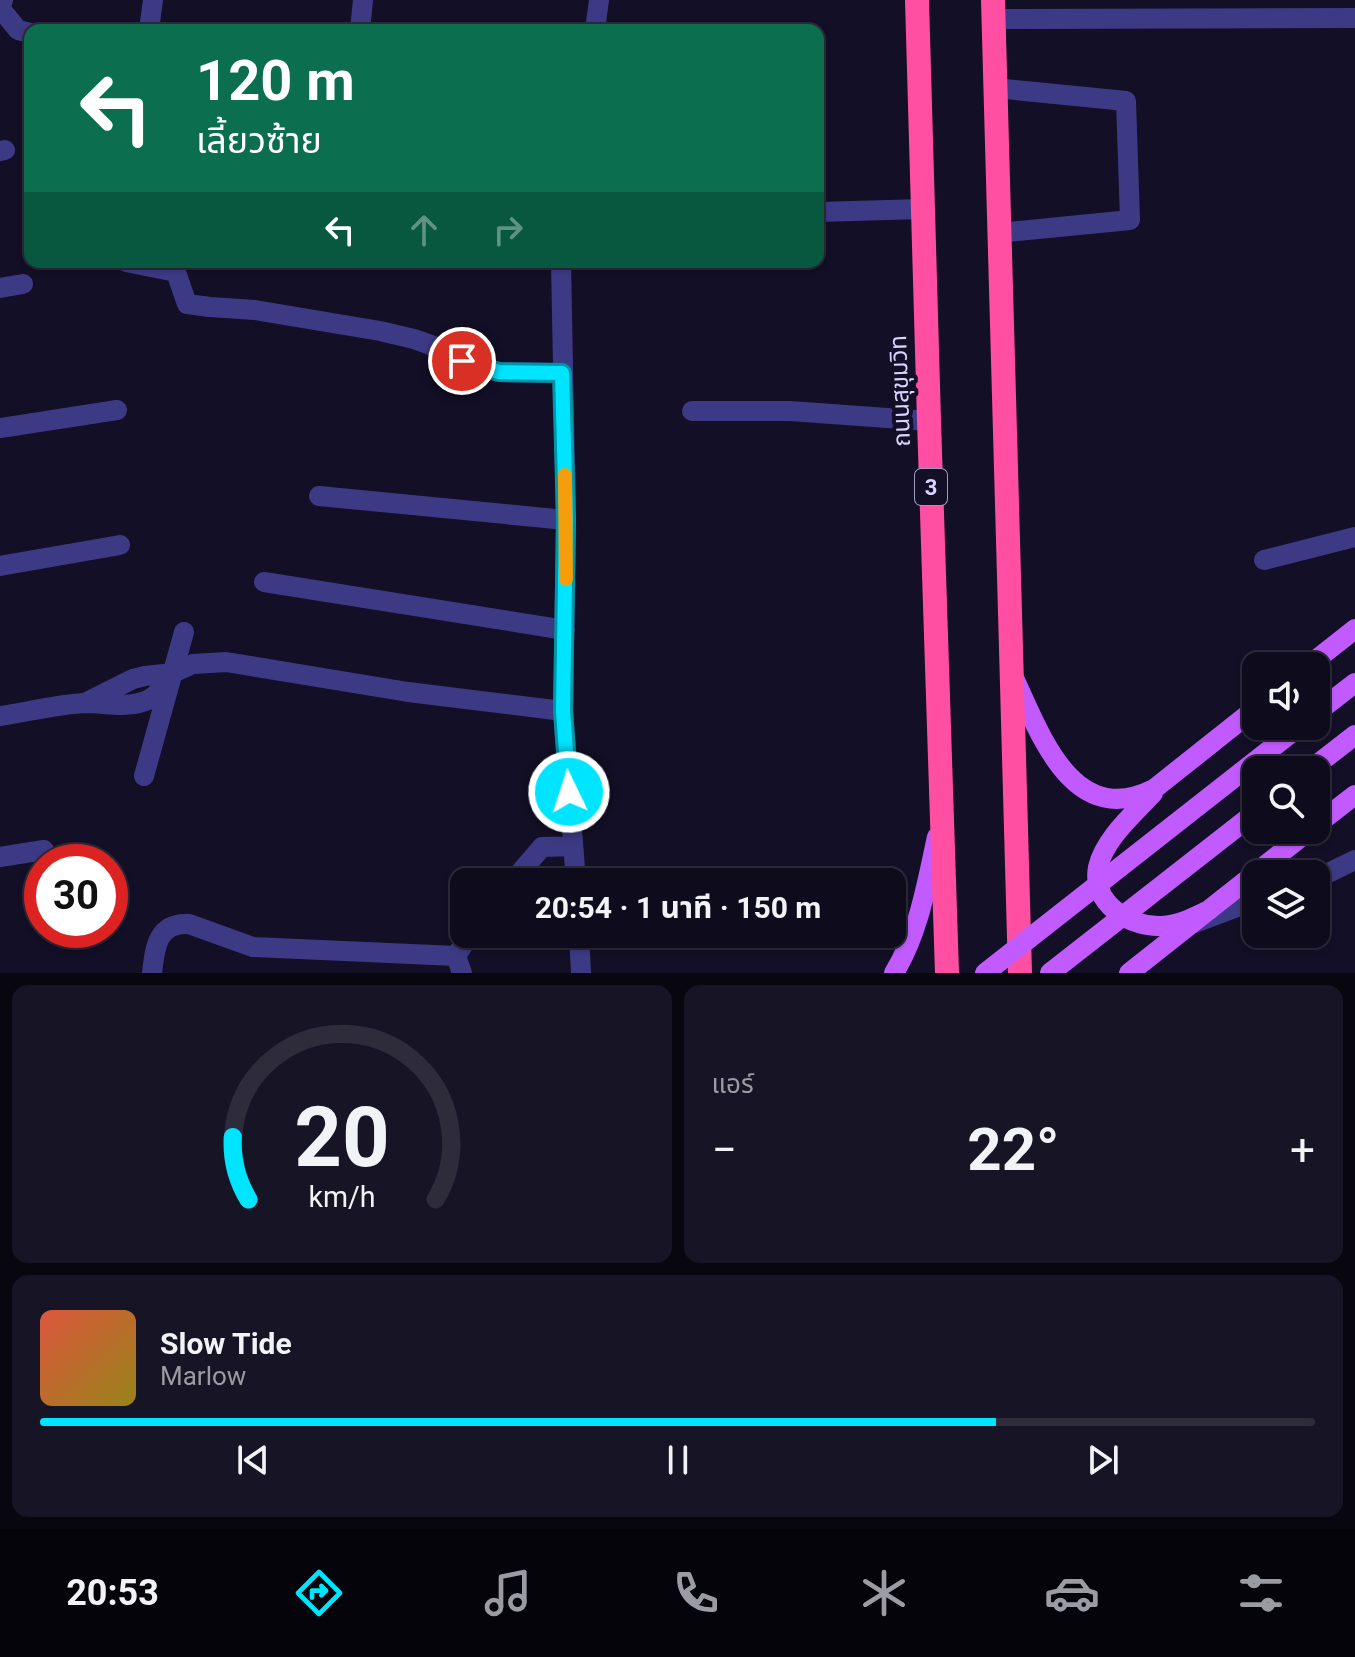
<!DOCTYPE html>
<html lang="th">
<meta charset="utf-8">
<style>
:root{--surface:#0e0b1c;--page:#171425;--text:#f1f3f6;--muted:#9b9ba3;--line:#2e2b3b;--accent:#00e5ff}
body{margin:0;font-family:Roboto,"Noto Sans Thai",sans-serif;background:var(--page);color:var(--text);height:100vh;display:flex;flex-direction:column;font-size:30px;white-space:nowrap}
*{box-sizing:border-box;margin:0}
p{font-size:26px;color:var(--muted)}
.icon{flex:none;width:44px;height:44px;fill:none;stroke:currentColor;stroke-width:2;stroke-linecap:round;stroke-linejoin:round}
.map{position:relative;height:973px;overflow:hidden}
.details{display:flex;flex-direction:column;gap:12px;padding:12px;background:#08060f;flex:1}
.details>*{flex:none}
.banner{position:absolute;left:24px;top:24px;width:800px;height:244px;border-radius:16px;box-shadow:0 2px 6px #0004,0 0 0 2px var(--line);background:#0b6e4f;color:#fff;overflow:hidden}
.buttons{position:absolute;left:1242px;top:652px;display:grid;gap:16px}
.buttons a{display:grid;place-items:center;width:88px;height:88px;border-radius:16px;background:var(--surface);box-shadow:0 2px 6px #0004,0 0 0 2px var(--line);font-size:40px}
.speed{position:absolute;left:24px;top:844px;display:flex;gap:16px;font-size:40px;font-weight:700;text-align:center}
.speed>*{display:grid;place-content:center;width:104px;height:104px;border-radius:50%;background:var(--surface);box-shadow:0 2px 6px #0004,0 0 0 2px var(--line);line-height:1}
.speed .limit{border:12px solid #d22;background:#fff;color:#111}
.pin{position:absolute;display:grid;place-items:center;width:68px;height:68px;color:#fff;margin:-34px;border:4px solid #fff;border-radius:50%;box-shadow:0 2px 8px #0007}
.me{position:absolute;width:88px;margin:-44px;rotate:356deg;stroke-linejoin:round;filter:drop-shadow(0 0 6px #0008)}
.turn{display:flex;align-items:center;gap:28px;height:168px;padding:0 40px;font-size:36px}
.turn .icon{width:104px;height:104px;stroke-width:2.5}
.turn b{display:block;font-size:56px;line-height:68px}
.lanes{display:flex;align-items:center;height:76px;padding:0 40px;background:#0003;justify-content:center;gap:40px;direction:ltr}
.lanes .off{opacity:.35}
.big{font-size:60px;font-weight:700;line-height:1.1}
.details .widget{flex:1;display:flex;flex-direction:column;justify-content:center;gap:12px;min-width:0;padding:0 28px;border-radius:16px;background:var(--page)}
.details .dial{align-items:center;gap:0}
.dial svg{height:208px;overflow:visible;fill:none;stroke:var(--line);stroke-width:7;stroke-linecap:round;text-anchor:middle}
.dial text{fill:var(--text);stroke:none}
.song{display:flex;align-items:center;gap:24px}
.cover{width:96px;height:96px;border-radius:12px;background:linear-gradient(135deg,hsl(10 70% 55%),hsl(50 70% 35%))}
.played{height:8px;border-radius:4px;background:linear-gradient(90deg,var(--accent) 75%,var(--line) 75%)}
.keys{display:flex;justify-content:space-around;direction:ltr}
.heat{display:flex;justify-content:space-between;align-items:center;font-size:44px;direction:ltr}
.details .tiles{flex:1;display:grid;gap:12px;grid-template-columns:1fr 1fr}
.widget:last-child{grid-column:span 2}
.trip{position:absolute;left:450px;top:868px;width:456px;height:80px;border-radius:16px;background:var(--surface);box-shadow:0 2px 6px #0004,0 0 0 2px var(--line);font-weight:700;line-height:80px;text-align:center}
.tab-bar{display:flex;height:128px;justify-content:space-around;align-items:center;background:#06040b;color:var(--muted)}
.tab-bar .icon{width:56px;height:56px}
.tab-bar .current{color:var(--accent)}
.tab-bar b{font-size:36px;color:var(--text)}
.map>svg:first-child{display:block}
.lines{fill:none;stroke-linecap:round;stroke-linejoin:round}
.minor{stroke:#3d3a85;stroke-width:20}
.major{stroke:#c25bff;stroke-width:20}
.highway{stroke:#ff4fa3;stroke-width:24}
.major-bridge{stroke:#c25bff;stroke-width:20}
.route-casing{stroke:#0095a6;stroke-width:20}
.route{stroke:#00e5ff;stroke-width:14}
.slow{stroke:#f59e0b;stroke-width:14}
.labels{text-anchor:middle;stroke-width:8;stroke-linejoin:round;paint-order:stroke}
.shield{fill:#130f26;stroke:#9e99be;stroke-width:2}
.shield-label{font-size:22px;font-weight:bold;fill:#d9d4ff}
.street-label{font-size:24px;fill:#d9d4ff;stroke:#130f26}
</style>
<div class="map">
<svg width="1355" height="973" viewBox="0 0 1355 973">
<rect width="100%" height="100%" fill="#130f26"/>
<g class="lines">
<path class="minor" d="M3,0L0,8L18,30L30,33
M993,19L1355,18
M149,30L153,0
M360,30L363,0
M595,30L599,0
M995,88L1126,101L1130,220L998,233
M0,151L5,150
M818,212L923,209
M126,262L176,272L187,304L210,307L255,310L380,331L414,339L439,348L462,361L499,372L562,373
M561,262L566,520L563,711L576,882
M0,288L23,284
M692,411H790L929,421
M0,428L117,410
M319,496L566,520
M1264,560L1355,537
M0,566L120,545
M264,582L565,630
M85,703L133,679L145,676L173,673L193,664L226,662L408,692L563,711
M0,716C28,712 58,704 86,703C107,703 127,709 148,700C159,694 166,684 173,673
M144,776L184,632
M0,857L44,850
M1316,879L1355,860
M512,882L542,847L573,846
M1195,923L1256,900
M579,934L581,973
M456,956L470,934
M152,973C155,948 157,922 189,924L253,947L456,956L462,973"/>
<path class="major" d="M1308,666L1355,629
M1013,676C1040,733 1072,830 1154,789L1256,708
M1316,713L1355,683
M1310,770L1355,735
M1153,793C1134,814 1105,838 1098,867C1091,904 1131,928 1162,926C1179,925 1195,917 1209,910
M1316,825L1355,795
M894,973C919,933 927,882 937,837
M1129,973L1310,830"/>
<path class="highway" d="M917,0L929,421L947,973
M993,0L1020,973"/>
<path class="major-bridge" d="M985,973L1300,726
M1050,973L1256,812"/>
</g>
<g class="lines">
<g class="route-casing">
<path id="route" d="M462,361L499,372L562,373L566,520L563,711L569,792"/>
</g>
<use href="#route" class="route"/>
<path class="slow" d="M565,475L566,579"/>
</g>
<g class="labels">
<rect class="shield" x="915" y="469" width="32" height="36" rx="6"/>
<g class="shield-label">
<text x="931" y="495">3</text>
</g>
<g class="street-label">
<text transform="translate(900 391) rotate(-92)" y="8">ถนนสุขุมวิท</text>
</g>
</g>
</svg>
<div class="buttons">
<a><svg class="icon" aria-label="sound" viewBox="0 0 24 24"><path d="M4 9h4l5-4v14l-5-4H4zM17 9q2 3 0 6"/></svg></a>
<a><svg class="icon" aria-label="search" viewBox="0 0 24 24"><circle cx="10" cy="10" r="6"/><path d="M15 15l6 6"/></svg></a>
<a><svg class="icon" aria-label="layers" viewBox="0 0 24 24"><path d="M12 4l9 5-9 5-9-5zM3 14l9 5 9-5"/></svg></a>
</div>
<div class="speed"><div class="limit">30</div></div>
<div class="pin" style="left:462px;top:361px;background:#d93025"><svg class="icon" aria-label="arrive" viewBox="0 0 24 24"><path d="M6 21V4h12l-3 4 3 4H6"/></svg></div>
<svg class="me" style="left:569px;top:792px" viewBox="-20 -20 40 40"><circle r="17" fill="#00e5ff" stroke="#fff" stroke-width="3"/><path d="M0-11L8 9 0 5-8 9z" fill="#fff"/></svg>
<div class="trip">20:54 · 1 นาที · 150 m</div>
<div class="banner">
<div class="turn"><svg class="icon" aria-label="left" viewBox="0 0 24 24"><path d="M17 20v-9H6M10 6l-5 5 5 5"/></svg><div><b>120 m</b>เลี้ยวซ้าย</div></div>
<div class="lanes"><svg class="icon" aria-label="left" viewBox="0 0 24 24"><path d="M17 20v-9H6M10 6l-5 5 5 5"/></svg><svg class="icon off" aria-label="ahead" viewBox="0 0 24 24"><path d="M12 20V5M6 11l6-6 6 6"/></svg><svg class="icon off" aria-label="right" viewBox="0 0 24 24"><path d="M7 20v-9h11M14 6l5 5-5 5"/></svg></div>
</div>
</div>
<section class="details">
<div class="tiles">
<div class="widget dial"><svg viewBox="0 0 100 80">
<path d="M14 69A42 42 0 1 1 86 69"/>
<path d="M14 69A42 42 0 0 1 8 45" stroke="#00e5ff"/>
<text x="50" y="56" font-size="32" font-weight="700">20</text>
<text x="50" y="72" font-size="11">km/h</text>
</svg></div>
<div class="widget"><p>แอร์</p>
<div class="heat"><a>−</a><b class="big">22°</b><a>+</a></div>
</div>
<div class="widget">
<div class="song"><i class="cover"></i><div><b>Slow Tide</b><p>Marlow</p></div></div>
<div class="played"></div>
<div class="keys"><svg class="icon" aria-label="previous" viewBox="0 0 24 24"><path d="M18 5L8 12l10 7zM5 5v14"/></svg><svg class="icon" aria-label="pause" viewBox="0 0 24 24"><path d="M8 5v14M16 5v14"/></svg><svg class="icon" aria-label="next" viewBox="0 0 24 24"><path d="M6 5l10 7-10 7zM19 5v14"/></svg></div>
</div>
</div>
</section>
<nav class="tab-bar">
<b>20:53</b>
<svg class="icon current" aria-label="directions" viewBox="0 0 24 24"><path d="M12 3l9 9-9 9-9-9zM9 14v-3h6M13 9l2 2-2 2"/></svg>
<svg class="icon" aria-label="music" viewBox="0 0 24 24"><path d="M9 18V5l10-2v13"/><circle cx="6" cy="18" r="3"/><circle cx="16" cy="16" r="3"/></svg>
<svg class="icon" aria-label="phone" viewBox="0 0 24 24"><path d="M5 4h4l2 5-3 2q2 4 5 5l2-3 5 2v4C11 20 4 13 5 4z"/></svg>
<svg class="icon" aria-label="climate" viewBox="0 0 24 24"><path d="M12 3v18M4 7l16 10M4 17L20 7"/></svg>
<svg class="icon" aria-label="car" viewBox="0 0 24 24"><path d="M5 17H2v-5l4-1 3-4h7l3 4 3 1v5h-3M9 17h6M6 11h13"/><circle cx="7" cy="17" r="2"/><circle cx="17" cy="17" r="2"/></svg>
<svg class="icon" aria-label="filters" viewBox="0 0 24 24"><path d="M4 7h16M4 17h16"/><circle cx="9" cy="7" r="2"/><circle cx="15" cy="17" r="2"/></svg>
</nav>
